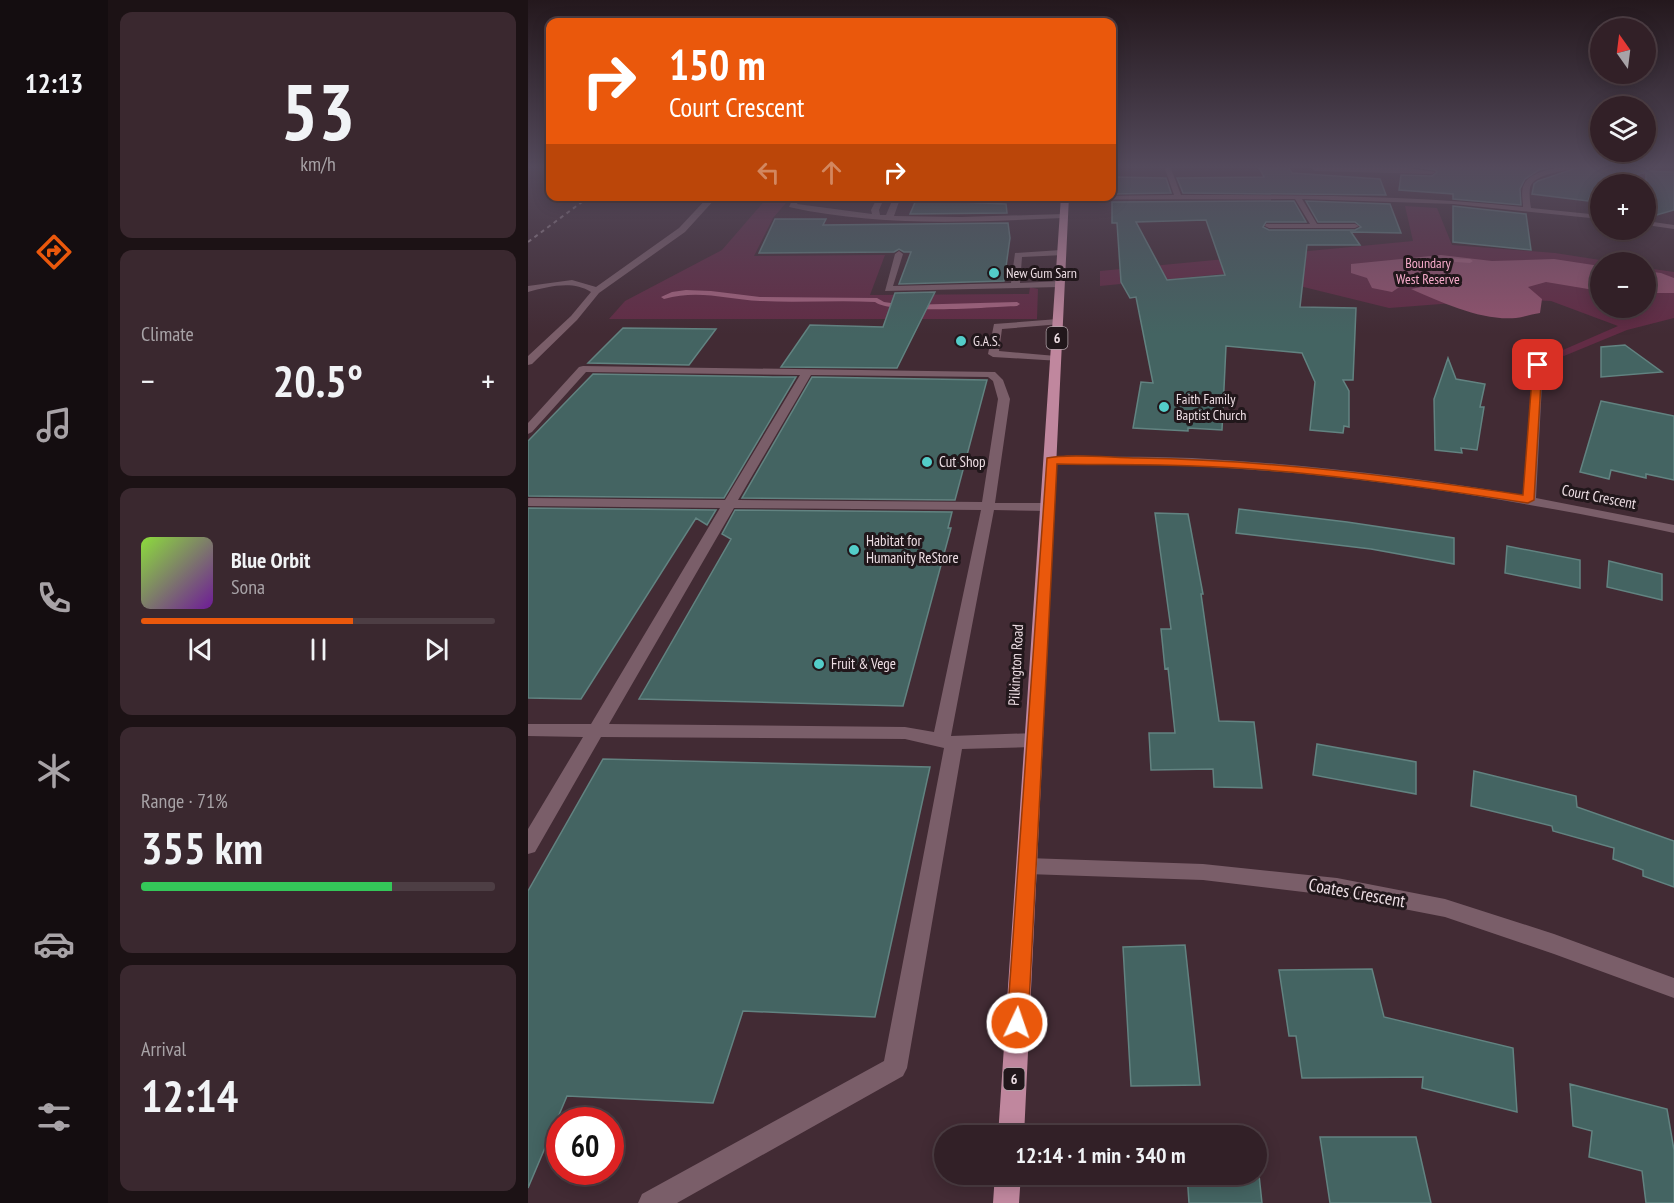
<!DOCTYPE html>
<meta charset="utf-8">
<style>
:root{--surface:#322027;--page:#3a282f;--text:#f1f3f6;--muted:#a8a3a7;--line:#4d3e44;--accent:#ea580c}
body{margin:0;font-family:"PT Sans Narrow",sans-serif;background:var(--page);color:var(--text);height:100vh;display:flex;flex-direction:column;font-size:22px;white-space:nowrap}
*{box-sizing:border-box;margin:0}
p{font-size:20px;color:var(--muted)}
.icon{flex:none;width:33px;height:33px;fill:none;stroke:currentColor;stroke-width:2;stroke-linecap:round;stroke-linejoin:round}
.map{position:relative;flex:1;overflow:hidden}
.drawer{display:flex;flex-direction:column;gap:12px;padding:12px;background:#1c1215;width:420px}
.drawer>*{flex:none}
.guide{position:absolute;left:18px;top:18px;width:570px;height:183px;border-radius:12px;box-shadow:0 3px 15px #0003,0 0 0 2px var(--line);background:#ea580c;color:#fff;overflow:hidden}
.needle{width:39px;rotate:346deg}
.controls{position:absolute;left:1062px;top:18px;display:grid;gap:12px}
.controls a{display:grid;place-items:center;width:66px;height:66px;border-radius:50%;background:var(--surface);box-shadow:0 3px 15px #0003,0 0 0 2px var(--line);font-size:30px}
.speed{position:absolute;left:18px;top:1107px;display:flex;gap:12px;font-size:30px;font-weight:700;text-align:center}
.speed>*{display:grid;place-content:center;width:78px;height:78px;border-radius:50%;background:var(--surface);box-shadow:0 3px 15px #0003,0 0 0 2px var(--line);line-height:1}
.speed .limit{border:9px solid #d22;background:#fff;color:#111}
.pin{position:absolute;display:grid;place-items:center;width:51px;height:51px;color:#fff;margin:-26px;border-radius:12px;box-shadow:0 3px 9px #0006}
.me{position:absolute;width:66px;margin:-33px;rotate:3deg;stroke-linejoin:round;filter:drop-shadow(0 0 4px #0008)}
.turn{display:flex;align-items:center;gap:21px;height:126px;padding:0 24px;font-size:27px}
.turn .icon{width:78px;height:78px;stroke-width:2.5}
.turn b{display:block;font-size:42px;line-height:51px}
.lanes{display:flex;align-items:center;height:57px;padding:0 24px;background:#0003;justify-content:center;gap:30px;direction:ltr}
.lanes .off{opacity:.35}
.big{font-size:45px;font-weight:700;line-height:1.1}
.drawer .widget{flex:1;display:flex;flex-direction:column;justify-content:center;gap:9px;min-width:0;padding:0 21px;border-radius:12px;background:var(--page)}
.drawer .dial{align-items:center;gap:0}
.dial b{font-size:78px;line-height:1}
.song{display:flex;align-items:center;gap:18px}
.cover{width:72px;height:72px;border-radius:9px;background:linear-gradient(135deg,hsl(90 70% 55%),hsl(280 70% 35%))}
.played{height:6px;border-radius:3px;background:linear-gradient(90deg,var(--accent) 60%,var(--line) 60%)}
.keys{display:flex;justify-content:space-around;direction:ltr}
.heat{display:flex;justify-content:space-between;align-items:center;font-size:33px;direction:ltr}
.charge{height:9px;border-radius:4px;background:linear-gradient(90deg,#34c759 71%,var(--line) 0)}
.trip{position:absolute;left:406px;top:1125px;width:333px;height:60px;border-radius:30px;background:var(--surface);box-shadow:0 3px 15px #0003,0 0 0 2px var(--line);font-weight:700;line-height:60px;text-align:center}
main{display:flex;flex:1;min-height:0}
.tab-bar{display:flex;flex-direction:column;width:108px;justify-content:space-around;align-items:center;background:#140d10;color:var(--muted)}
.tab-bar .icon{width:42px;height:42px}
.tab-bar .active{color:var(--accent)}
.tab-bar b{font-size:27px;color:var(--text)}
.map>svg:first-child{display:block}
.green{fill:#622c45}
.forest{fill:#91536e}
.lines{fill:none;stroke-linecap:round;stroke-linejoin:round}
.stream{fill:#a3637e;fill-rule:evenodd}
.building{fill:#446462;stroke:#628381;stroke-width:1.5;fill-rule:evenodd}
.minor{fill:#7a5e69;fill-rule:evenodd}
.major{fill:#c0879e;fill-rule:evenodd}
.rail{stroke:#99868e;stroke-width:2;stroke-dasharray:4 4;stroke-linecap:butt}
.route{fill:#ea580c;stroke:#983908;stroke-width:1.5}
.poi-dot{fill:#53cdc9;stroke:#21171b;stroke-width:2}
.labels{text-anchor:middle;stroke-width:6;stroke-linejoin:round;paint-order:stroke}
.far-park-label{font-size:14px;fill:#f6abca;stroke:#21171b}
.far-poi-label{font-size:14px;fill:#eddee4;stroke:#21171b;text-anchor:start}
.shield{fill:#21171b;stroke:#b0a2a8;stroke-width:1.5}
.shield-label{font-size:14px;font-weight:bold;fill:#eddee4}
.poi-label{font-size:15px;fill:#eddee4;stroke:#21171b;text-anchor:start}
.street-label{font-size:15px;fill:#eddee4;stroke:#21171b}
.near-street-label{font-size:18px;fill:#eddee4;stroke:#21171b}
</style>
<main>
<nav class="tab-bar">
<b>12:13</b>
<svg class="icon active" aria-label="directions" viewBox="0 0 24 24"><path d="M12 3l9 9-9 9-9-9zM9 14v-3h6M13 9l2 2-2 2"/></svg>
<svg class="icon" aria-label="music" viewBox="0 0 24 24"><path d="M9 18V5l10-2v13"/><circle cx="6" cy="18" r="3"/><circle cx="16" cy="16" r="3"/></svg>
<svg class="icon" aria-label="phone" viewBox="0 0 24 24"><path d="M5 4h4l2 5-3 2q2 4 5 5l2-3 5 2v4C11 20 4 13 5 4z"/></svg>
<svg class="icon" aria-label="climate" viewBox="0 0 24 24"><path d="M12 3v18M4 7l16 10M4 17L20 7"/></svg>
<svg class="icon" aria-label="car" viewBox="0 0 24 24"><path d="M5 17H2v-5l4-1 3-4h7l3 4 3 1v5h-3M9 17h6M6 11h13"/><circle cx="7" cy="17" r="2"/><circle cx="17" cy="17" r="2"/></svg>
<svg class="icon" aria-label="filters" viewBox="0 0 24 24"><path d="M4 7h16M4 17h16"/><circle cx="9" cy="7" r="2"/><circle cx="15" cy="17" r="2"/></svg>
</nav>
<section class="drawer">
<div class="widget dial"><b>53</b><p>km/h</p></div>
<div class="widget"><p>Climate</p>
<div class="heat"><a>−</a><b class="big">20.5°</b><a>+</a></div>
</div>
<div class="widget">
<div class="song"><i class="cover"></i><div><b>Blue Orbit</b><p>Sona</p></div></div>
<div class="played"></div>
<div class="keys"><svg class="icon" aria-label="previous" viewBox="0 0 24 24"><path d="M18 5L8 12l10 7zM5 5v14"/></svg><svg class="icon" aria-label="pause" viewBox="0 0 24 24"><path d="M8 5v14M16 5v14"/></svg><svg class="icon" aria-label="next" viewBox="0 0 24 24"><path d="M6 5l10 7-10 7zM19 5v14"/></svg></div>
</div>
<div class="widget"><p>Range · 71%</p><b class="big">355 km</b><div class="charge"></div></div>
<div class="widget"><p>Arrival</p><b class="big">12:14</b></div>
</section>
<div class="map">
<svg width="1146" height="1203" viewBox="0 0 1146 1203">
<rect width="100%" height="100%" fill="#422b34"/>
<path class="green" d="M240,197H263L245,218L226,256L357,255L342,295L501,294L502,287L510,289L509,319H81L97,301L194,250Z
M877,206L909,208L924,245L1027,253L1085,262H1072V308H1118V268L1146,272V318L1099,330L1036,356L1028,353L1090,326L1023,301L978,299L861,308L715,272L572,286V271L885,241Z"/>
<path class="forest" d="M913,255L964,261L1026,259L1072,266V291L1018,282L1000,287L1014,299L1012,313C1004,314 996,317 988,318C954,321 915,303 883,289L898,286L882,280L864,292L844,288L839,278L823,273V264Z
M1118,271L1133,273L1146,278V293H1118Z"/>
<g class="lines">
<path class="stream" d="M915,258L942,259L945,261L942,263L913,261V259Z
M158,290L183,291L232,297L349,298L356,302L377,305L489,302L492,304L489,306C463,307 364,315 347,302C309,300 270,303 232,301C198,299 170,289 136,299L133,297L144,292Z"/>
</g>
<path class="building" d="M730,166H760L764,173L852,179L858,195L655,193L649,178L736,177Z
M881,166H1027L1011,170L997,179L992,189L993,205L925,199V194L871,190L873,175L904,176L909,172L907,170Z
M1054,166H1120V171L1146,172V210L1118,218V172L1080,184H1072V187L1065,189L1060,201L1004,194L1006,184L1010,181Z
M585,177L638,178L643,193L584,194Z
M388,200L478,204L479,213L382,214Z
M766,201L778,222H738L735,227L741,230H827L833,227L827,222H790L778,201L862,204L873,233L823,232L832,245H779L772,307L828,308L825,380H815L821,391V427L816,426L815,433L782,430L787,382L774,353L698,346L694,430L660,428V431L605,428L613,382L625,383L608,297L602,298L593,282L589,223H584V202ZM678,220L697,275L639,280L608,222Z
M925,206L998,214L1003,250L925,242Z
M247,219H298L295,225L480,223L482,238L476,281L371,284L383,252H376L371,249L366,252L231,253Z
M407,292L369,368L253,367L282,325L355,327L367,293Z
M95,328L188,329L161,365L60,363Z
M1097,345L1134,372L1073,377V347Z
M920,358L928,379L957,384L952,407H956L949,450L933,448L934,453L907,450L906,399Z
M65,374L245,377H268L196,498L0,496V441Z
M284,377L459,380L427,500L214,498Z
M1073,401L1146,416V480L1118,474V478L1083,470L1081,479L1052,472Z
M0,508L188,510L179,525L168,518L53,699L0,698Z
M711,509L819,522L926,538V564L843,549L708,533Z
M207,510L424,512L420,528H423L375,706L111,699L203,539L194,534Z
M627,513L660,514L675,594H673L691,721L726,722L734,788L686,787L685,769L623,770L621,733H647L640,668L637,669L633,629H643Z
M979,546L1052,560V588L977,573Z
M1081,561L1134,574V600L1079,587Z
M789,744L888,762V794L785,775Z
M75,759L402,767L347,1017L215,1011L185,1103L39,1096L0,1188V891Z
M946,771L1048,796L1049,807L1146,841V887L1115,876V870L1085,859L1086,848L1025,831L1024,826L943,806Z
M657,945L672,1085L603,1086L595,947Z
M844,969L856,1017L985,1048L989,1112L894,1088L895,1077L774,1078L768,1036H761L751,970Z
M1042,1084L1139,1109L1146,1150V1203H1118L1114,1171L1061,1157L1064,1131L1045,1126Z
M792,1137H888L903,1203H802Z
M729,1156L734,1203H661L659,1174H729Z"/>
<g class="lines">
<path class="minor" d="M636,166H642L653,195C768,195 881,195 995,207C995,201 993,193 995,187C1000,169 1038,166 1052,166C1042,171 1004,173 1002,188C1001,194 1002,202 1003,208L1072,215V219L926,204L774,199L789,224H827L831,226L827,228H741L737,226L738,224H782L767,199L419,200L415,198L646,195Z
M865,166L907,172L904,174L787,171L784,169L787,167L865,168Z
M181,196L188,198L157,232L71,293L49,320L4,364L0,365V356L43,316L63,292C44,280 20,287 0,292V286L44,280L68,287L151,228Z
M266,196H273L269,204L344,214L343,210L350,196H357L351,210L352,215H358L366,196H373L366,216L433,217L535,214L539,216L535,218C443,222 351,227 261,207Z
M1118,221L1146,225V229L1118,225Z
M371,251L375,254L365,286L483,283L487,253L533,250L537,253L536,255L494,257L492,283L532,281L536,284L532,287L357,291L367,254Z
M530,319L533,320V324L474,329L471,351L528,356L533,359L532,361L465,357L460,354L466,324Z
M1010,362L1015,365L1008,498L1146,525V533C987,499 827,474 664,466C617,463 570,465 523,465L517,461L523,457C570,457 617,456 664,458C775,464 886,477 995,495L1005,365Z
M55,366L467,372L475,380L482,399L467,503H520L527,507L520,511L466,510L423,736L506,733L512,735L515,740L512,745L506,747L434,749L379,1068L375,1076L149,1203H110L114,1194L356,1061L416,748L377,739L73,737L7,852L0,854V829L55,737L0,736V724H63L192,508L0,506V498L197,500L272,375L58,372L4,432L0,434V423L51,367ZM283,375L460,377L465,381L470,399L454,502L210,500ZM206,508L453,510L406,732L377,727L81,724Z
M499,858L675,864L809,878L917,899L1026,934L1146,978V998L1026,954L917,917L809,896L675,880L499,874L492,872L489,866L492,860Z"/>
<path class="major" d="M533,196H541L496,1136H470Z
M467,1174H493L491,1203H465Z"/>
<path class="rail" d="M0,242L62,196"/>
</g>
<linearGradient id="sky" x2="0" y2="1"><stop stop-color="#24181d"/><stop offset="0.5" stop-color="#544a5c"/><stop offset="1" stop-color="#544a5c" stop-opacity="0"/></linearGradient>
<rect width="1146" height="334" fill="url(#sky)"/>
<path class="route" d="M1010,362L1014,365L1006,500L1000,503C889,486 778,470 666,466C620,464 574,465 529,464L500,1023L497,1031L489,1034L482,1031L479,1023L519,458C541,453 586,458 610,458C740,460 867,476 995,495L1005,365Z"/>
<g class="poi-dot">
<circle cx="466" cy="273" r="6"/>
<circle cx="433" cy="341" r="6"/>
<circle cx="636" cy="407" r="6"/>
<circle cx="399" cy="462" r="6"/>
<circle cx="326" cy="550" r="6"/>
<circle cx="291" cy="664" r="6"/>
</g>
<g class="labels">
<g class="far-park-label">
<text x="900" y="268">Boundary<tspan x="900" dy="16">West Reserve</tspan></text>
</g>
<g class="far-poi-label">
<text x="478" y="278">New Gum Sarn</text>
<text x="445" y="346">G.A.S.</text>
<text x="648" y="404">Faith Family<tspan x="648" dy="16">Baptist Church</tspan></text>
</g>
<g class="shield">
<rect x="518.5" y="327" width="21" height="22" rx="4.5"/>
<rect x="475.5" y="1068" width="21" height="22" rx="4.5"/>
</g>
<g class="shield-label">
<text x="529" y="343">6</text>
<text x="486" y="1084">6</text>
</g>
<g class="poi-label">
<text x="411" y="467">Cut Shop</text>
<text x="338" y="546">Habitat for<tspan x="338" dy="17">Humanity ReStore</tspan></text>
<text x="303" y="669">Fruit &amp; Vege</text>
</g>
<g class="street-label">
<text transform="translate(1071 497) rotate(11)" y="5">Court Crescent</text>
<text transform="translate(488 665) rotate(-87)" y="5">Pilkington Road</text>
</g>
<g class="near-street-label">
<text transform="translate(829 893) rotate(10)" y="6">Coates Crescent</text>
</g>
</g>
</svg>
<div class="controls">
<a><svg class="needle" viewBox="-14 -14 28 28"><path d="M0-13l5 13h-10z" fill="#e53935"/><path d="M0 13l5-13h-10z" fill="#a8a3a7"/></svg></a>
<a><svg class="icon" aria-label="layers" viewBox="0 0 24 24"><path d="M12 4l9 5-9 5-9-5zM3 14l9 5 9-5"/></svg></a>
<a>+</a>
<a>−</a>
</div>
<div class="speed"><div class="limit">60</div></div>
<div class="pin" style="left:1010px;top:365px;background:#d93025"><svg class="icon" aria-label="arrive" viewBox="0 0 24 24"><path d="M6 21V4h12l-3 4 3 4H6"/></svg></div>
<svg class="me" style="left:489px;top:1023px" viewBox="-20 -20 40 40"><circle r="17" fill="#ea580c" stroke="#fff" stroke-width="3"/><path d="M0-11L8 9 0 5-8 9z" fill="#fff"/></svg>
<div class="trip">12:14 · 1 min · 340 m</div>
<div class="guide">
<div class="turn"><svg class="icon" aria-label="right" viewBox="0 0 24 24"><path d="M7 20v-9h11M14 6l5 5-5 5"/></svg><div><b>150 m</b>Court Crescent</div></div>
<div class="lanes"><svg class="icon off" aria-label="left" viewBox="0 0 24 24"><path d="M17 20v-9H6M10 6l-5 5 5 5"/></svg><svg class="icon off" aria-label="ahead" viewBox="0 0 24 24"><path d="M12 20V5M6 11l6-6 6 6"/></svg><svg class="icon" aria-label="right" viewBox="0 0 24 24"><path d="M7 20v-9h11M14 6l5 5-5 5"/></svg></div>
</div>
</div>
</main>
